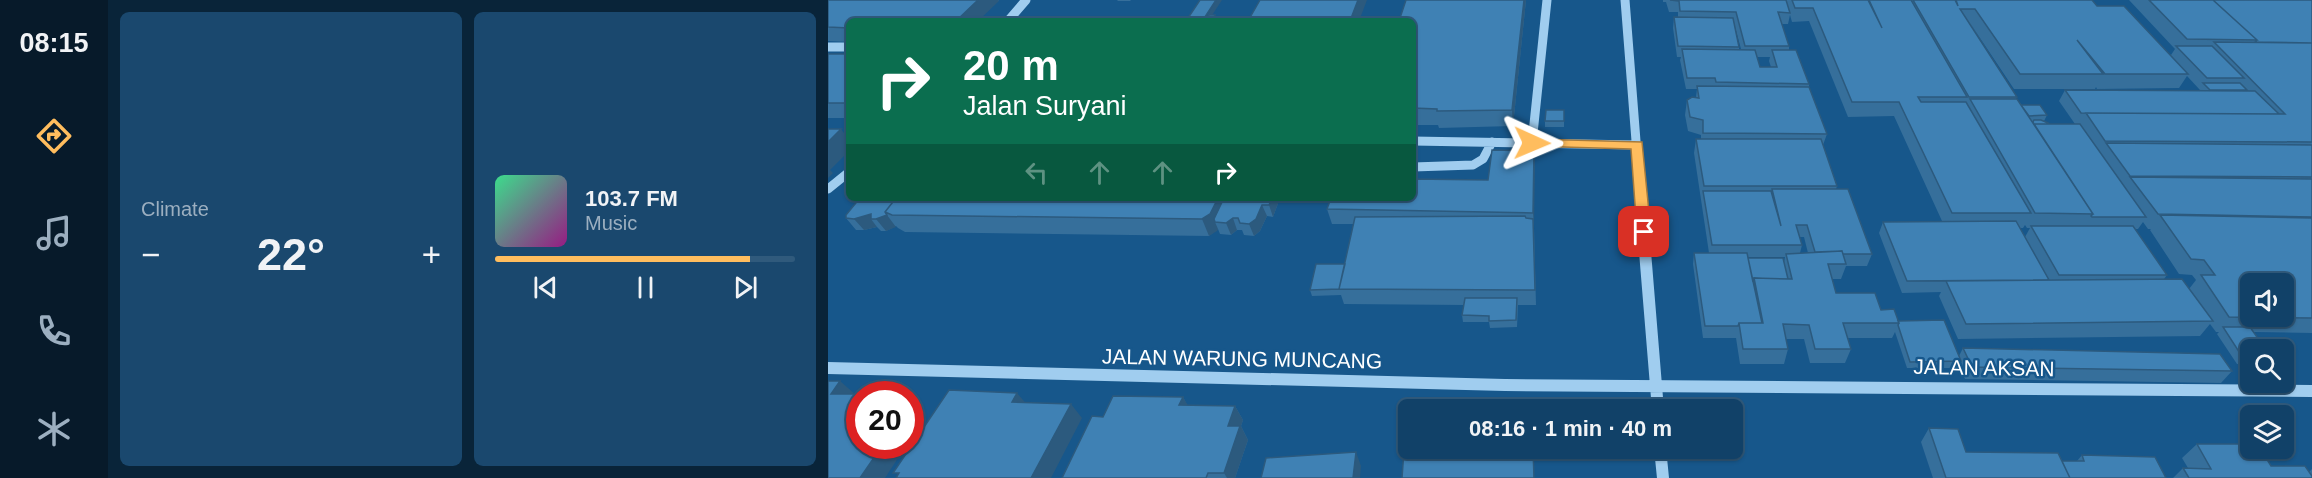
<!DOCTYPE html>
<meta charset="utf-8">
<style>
:root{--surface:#114168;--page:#1a486e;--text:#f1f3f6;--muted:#9cafc0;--line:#305a7c;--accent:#ffbd5e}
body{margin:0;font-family:Arial,sans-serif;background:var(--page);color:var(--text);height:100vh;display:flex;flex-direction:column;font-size:22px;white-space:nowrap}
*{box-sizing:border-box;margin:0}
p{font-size:20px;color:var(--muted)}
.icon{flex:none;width:33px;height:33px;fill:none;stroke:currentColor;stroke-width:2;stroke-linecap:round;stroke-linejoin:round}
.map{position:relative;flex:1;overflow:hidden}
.drawer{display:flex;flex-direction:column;gap:12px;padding:12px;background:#092439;width:720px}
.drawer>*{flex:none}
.top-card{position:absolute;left:18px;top:18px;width:570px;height:183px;border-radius:9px;box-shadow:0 2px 4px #0004,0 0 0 2px var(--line);background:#0b6e4f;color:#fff;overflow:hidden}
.controls{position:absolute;left:1412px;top:273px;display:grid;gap:12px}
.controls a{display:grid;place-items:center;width:54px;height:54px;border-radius:9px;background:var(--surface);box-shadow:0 2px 4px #0004,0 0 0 2px var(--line);font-size:30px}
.speed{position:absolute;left:18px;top:381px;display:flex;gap:12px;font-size:30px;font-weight:700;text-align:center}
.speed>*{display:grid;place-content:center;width:78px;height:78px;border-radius:50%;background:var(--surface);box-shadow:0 2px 4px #0004,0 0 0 2px var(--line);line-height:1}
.speed .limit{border:9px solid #d22;background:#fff;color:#111}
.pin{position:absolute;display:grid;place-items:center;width:51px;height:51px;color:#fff;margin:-26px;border-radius:12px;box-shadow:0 3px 9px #0006}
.me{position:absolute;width:66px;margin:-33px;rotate:91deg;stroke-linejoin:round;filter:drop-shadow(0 0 4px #0008)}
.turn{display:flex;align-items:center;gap:21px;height:126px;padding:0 18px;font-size:27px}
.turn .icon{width:78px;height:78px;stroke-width:2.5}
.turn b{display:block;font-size:42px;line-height:51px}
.lanes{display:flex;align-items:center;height:57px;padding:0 18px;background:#0003;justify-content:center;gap:30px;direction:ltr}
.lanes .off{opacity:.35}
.big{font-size:45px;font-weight:700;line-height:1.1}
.drawer .card{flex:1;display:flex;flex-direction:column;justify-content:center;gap:9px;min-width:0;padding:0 21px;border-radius:9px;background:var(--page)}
.song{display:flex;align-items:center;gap:18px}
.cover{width:72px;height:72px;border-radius:9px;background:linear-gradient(135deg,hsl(150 70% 55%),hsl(310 70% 35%))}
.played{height:6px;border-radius:3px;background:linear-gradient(90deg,var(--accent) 85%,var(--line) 85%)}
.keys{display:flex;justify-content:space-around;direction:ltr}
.heat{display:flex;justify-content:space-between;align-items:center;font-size:33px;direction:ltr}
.drawer .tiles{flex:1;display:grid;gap:12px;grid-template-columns:repeat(2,1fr)}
.trip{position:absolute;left:570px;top:399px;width:345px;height:60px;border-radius:9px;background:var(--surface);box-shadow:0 2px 4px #0004,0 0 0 2px var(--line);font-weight:700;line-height:60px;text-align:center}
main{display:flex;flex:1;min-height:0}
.menu{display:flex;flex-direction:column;width:108px;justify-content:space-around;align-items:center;background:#071a2a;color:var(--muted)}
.menu .icon{width:42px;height:42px}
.menu .active{color:var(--accent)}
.menu b{font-size:27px;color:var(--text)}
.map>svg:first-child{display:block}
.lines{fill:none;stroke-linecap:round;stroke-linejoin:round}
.minor-far1{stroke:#a0cdef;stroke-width:9}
.minor{stroke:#a0cdef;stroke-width:12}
.wall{fill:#366f9b;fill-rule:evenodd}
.shaded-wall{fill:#2c5a7e}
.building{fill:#3f81b4;stroke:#2c5a7e;stroke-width:1.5;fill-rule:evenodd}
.route{fill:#ffbd5e;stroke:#a67b3d;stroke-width:1.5}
.labels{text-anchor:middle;stroke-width:5;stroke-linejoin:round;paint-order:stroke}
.street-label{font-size:21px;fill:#fff;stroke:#17578b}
</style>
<main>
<nav class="menu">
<b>08:15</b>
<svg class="icon active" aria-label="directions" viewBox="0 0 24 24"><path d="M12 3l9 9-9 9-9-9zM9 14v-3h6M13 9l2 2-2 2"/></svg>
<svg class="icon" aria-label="music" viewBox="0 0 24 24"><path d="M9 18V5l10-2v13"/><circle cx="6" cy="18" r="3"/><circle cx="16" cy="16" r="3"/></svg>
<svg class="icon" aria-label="phone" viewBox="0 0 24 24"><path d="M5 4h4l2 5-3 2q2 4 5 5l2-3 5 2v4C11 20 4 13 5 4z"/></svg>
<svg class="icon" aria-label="climate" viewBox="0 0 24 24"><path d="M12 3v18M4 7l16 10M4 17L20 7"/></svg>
</nav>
<section class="drawer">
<div class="tiles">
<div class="card"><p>Climate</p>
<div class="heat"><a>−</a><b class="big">22°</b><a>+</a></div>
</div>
<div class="card">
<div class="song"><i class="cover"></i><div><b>103.7 FM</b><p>Music</p></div></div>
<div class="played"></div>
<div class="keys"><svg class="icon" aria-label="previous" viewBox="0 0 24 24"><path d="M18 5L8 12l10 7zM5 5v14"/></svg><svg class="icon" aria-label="pause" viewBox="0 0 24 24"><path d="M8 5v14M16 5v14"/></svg><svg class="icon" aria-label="next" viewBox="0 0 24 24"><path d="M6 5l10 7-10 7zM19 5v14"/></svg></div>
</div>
</div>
</section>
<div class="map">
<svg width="1484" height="478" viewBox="0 0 1484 478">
<rect width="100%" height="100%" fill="#17578b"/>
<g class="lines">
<path class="minor-far1" d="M797,0L813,205
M180,21L198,0
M0,47H21
M585,141L809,145
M704,143L719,0
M585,167L645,165L655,159L664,142
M0,189L21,172"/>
<path class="minor" d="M813,203L830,410
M0,368L677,385L1484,391
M832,448L835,478"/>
</g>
<path class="wall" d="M0,0H170L171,1L21,21V42L0,41Z
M289,0H303L302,1H290Z
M578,0H698L685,126L611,128L610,125H585V21Z
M835,0H1264L1269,6L1343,55L1347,49L1301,0H1484V333L1426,332L1422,350V364H1409L1389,334L1391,332H1388L1382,324L1372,336L1130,339L1111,296L1113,292L1074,293L1051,233L1055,222L1114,221L1066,116L1020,117L981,21L964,22L962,15L960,24H954L961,46V50L981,84V87L999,134L995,145L1009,186L1008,189L1044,254L1039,266H1018L1013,279H1004L1008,293L1053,310L1070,321L1131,356L1135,348L1404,371L1393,383L1137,379L1131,365L1129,368H1079L1067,332L1064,338H1020L1023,349L1017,363H982L976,339H958L960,349L956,364H912L908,338H875L865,264L866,253H881L866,153L868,139H873V135L860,131L857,115L859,100L868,97L869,89H858L852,60L853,57H849L845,28L846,17H850V12H841L838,2H835ZM906,23L913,49H911V47ZM1142,23L1186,89H1267L1268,87L1269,89L1351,88L1359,76L1372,90H1237L1231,101L1247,124H1221L1216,121L1219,115L1194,105L1188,99L1189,97ZM929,57H942L941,61L943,67H932ZM1315,222L1320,229H1323L1322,230L1351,274L1364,275L1368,280L1361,289L1336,279L1339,275L1307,229H1310ZM1197,225L1199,228H1202L1197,237L1192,228H1195ZM971,237H976L980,253H972L974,245ZM920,257H957L956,262L920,258Z
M0,54H21V118H0Z
M736,110V127H717V121Z
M706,151V228L708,305H690L689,327L662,328L661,322H635L634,315L636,305L516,304L513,295L484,296L482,290L517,264L526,224H504L499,209L660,180Z
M25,198H452L445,217L439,216L432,231L426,236L416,235L414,230H409L403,235L392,234L390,229L381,236L77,232L70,228L68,226L58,231H53L49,227L36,230H28L18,218L29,202Z
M355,397L359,405L407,406L415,420L413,426L420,440L407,478H234L275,417Z
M1101,428L1138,452L1234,461H1249L1254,455L1338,478H1105L1093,442Z
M1369,444L1443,466L1481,472L1484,469V478H1345L1355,468H1360L1354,458Z
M733,448V450H579V449Z"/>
<path class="shaded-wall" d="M150,0H170L171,1L150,21H128Z
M388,0H394L381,20L376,21Z
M530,0H539L531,21H522Z
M696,0H698L685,126L684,110Z
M13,129L21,140V151L2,170L5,173L0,178V142Z
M706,151L707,166L706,228L705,213Z
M390,198H404L387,222L390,229L389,231L381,236L374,219Z
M444,198H452L445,217L441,205Z
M434,205L439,216L432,231L426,236L421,224Z
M43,214V219L49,227L36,230L26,219Z
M59,215L68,227L58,231L48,219Z
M405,218L409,230L403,235L398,223Z
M12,381L28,395L3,394Z
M189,393L201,407L184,402Z
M355,397L363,411L351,405Z
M83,400L98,415L82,438V402Z
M243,404L254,418L223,478H203Z
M407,406L415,420L413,426L420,440L407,478H399L396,473L400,426Z
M54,446H78L57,478H32Z
M528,452L533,466L532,478H525Z"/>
<path class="building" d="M0,0H150L128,21H21V28L0,27Z
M372,0H388L375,20L358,21Z
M432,0H530L522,21H420Z
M578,0H696L684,110L609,111V109L585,108V21H571Z
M842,0H958L962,13L950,12L961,46H917L908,12L852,11L851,1Z
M964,0H1040L1054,28L1041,0H1083L1139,97H1090L1093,102H1138L1203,213H1124L1071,102H1024L985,8H967Z
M1085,0H1127L1130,6L1128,0H1264L1269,6H1296L1360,74H1277L1249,40L1275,74H1192L1147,9H1132L1189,97H1141Z
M1321,0H1385L1429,40L1359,39Z
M1385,0H1483L1484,1V43L1427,42L1429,40Z
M381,15H387L385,20H379Z
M846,17L905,18L911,47L850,46Z
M1386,42L1484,43V142L1277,141L1258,113L1457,114Z
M1348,46H1384L1416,78H1379Z
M854,49L927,50L932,67H949L944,50H968L981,84L888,82L887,78H859Z
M0,54H21V103H0Z
M1375,83H1412L1419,90H1382Z
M869,86L981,87L999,134L875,133V120L862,117L859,100L864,97L871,98Z
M1237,90L1427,91L1451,114L1253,113Z
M1142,99H1189L1265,214L1207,213Z
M1193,105H1212L1219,115L1201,116Z
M718,110H736V121H717Z
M1206,120H1213L1220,123L1221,124H1206L1205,122Z
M1206,124H1252L1318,217H1264L1263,216L1265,214Z
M0,129H13L0,142Z
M868,139H993L1009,186H876Z
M1278,143L1484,145V177L1302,176Z
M664,150L706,151L705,213L499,209L503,198H585V179L660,180Z
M1302,177L1484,179V217L1330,214Z
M944,189H1020L1044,254H1015L1014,251L987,252L979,225H968L974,245H884L875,191H943L953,226Z
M26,198H68L57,212L59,215L48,219H43V214L26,219L18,218V215L32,198Z
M68,198H390L382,214L374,219L64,215L57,212Z
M396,198H444L441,205H434L428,219L421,224L412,223L410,218H405L398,223L387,222L386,219Z
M1332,215L1484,218V318L1401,317L1373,275H1387L1376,260L1363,259ZM1422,284H1455V316H1422Z
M697,216L698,218L705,219L707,290L511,289L527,217Z
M1188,221L1221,280L1079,281L1055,222Z
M1203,226H1305L1339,275H1231Z
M1014,251L1018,264H1000L1008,293H1047L1053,310L1066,309L1071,323H1015L1023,349H987L981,325L955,324L960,349H915L911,323H935L926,278L964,279L958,254Z
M866,253H919L934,323H911L910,326H877Z
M920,258H955L960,279L926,278L925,282Z
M488,264H517L511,289L482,290Z
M1354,279L1385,321L1138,324L1118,281Z
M637,298H689L688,320L661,321V316L634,315Z
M1116,320L1133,361L1082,362L1070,325L1071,323L1070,321Z
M1395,327H1422L1438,350H1422V358H1415Z
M1135,348L1392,354L1404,371L1144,367Z
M0,381H12L3,394H32L28,401H32V446H54L32,478H0Z
M121,390L189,393L184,402L243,404L203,478H68L71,473H65Z
M285,396L355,397L351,405L407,406L400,426H412L396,473H380L378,478H234L264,416L275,417Z
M685,406V410H588Z
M731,407V410H696V408Z
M1101,428L1130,429L1138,452L1230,453L1242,478H1118Z
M580,431V448H583L579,449Z
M1369,444H1422V448H1432L1443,466H1477L1484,476V478H1361L1355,468L1383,469Z
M607,448H705L706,478H574L576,450Z
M528,452L525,478H433L438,458Z
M1254,455L1327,457L1338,478H1242L1234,461H1256Z"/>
<path class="route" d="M704,139L814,142L823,232L821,235L816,237L809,232L803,149L700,146L698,143Z"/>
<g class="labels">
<g class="street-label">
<text transform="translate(414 359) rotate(1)" y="7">JALAN WARUNG MUNCANG</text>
<text transform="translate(1156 368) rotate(1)" y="7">JALAN AKSAN</text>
</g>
</g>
</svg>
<div class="controls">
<a><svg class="icon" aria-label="sound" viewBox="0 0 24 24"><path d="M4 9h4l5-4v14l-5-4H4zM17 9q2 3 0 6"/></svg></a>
<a><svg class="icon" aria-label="search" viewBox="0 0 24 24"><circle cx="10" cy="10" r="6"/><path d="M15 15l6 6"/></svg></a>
<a><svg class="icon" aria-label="layers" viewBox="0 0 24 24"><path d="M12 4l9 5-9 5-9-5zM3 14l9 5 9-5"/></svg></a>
</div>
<div class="speed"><div class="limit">20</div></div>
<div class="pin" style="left:816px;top:232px;background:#d93025"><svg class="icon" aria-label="arrive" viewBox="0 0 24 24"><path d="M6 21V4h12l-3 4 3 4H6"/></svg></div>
<svg class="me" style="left:704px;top:143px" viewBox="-20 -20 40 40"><path d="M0-17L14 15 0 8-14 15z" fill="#ffbd5e" stroke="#fff" stroke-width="4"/></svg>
<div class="trip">08:16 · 1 min · 40 m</div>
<div class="top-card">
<div class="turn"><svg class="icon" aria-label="right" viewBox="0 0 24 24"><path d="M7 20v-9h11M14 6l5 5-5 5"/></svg><div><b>20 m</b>Jalan Suryani</div></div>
<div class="lanes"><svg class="icon off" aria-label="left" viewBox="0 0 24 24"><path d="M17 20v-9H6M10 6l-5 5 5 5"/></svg><svg class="icon off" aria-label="ahead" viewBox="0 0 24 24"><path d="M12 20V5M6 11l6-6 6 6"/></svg><svg class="icon off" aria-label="ahead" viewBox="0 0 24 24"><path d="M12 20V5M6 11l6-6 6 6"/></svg><svg class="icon" aria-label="right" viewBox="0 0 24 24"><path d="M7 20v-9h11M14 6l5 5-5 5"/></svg></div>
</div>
</div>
</main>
